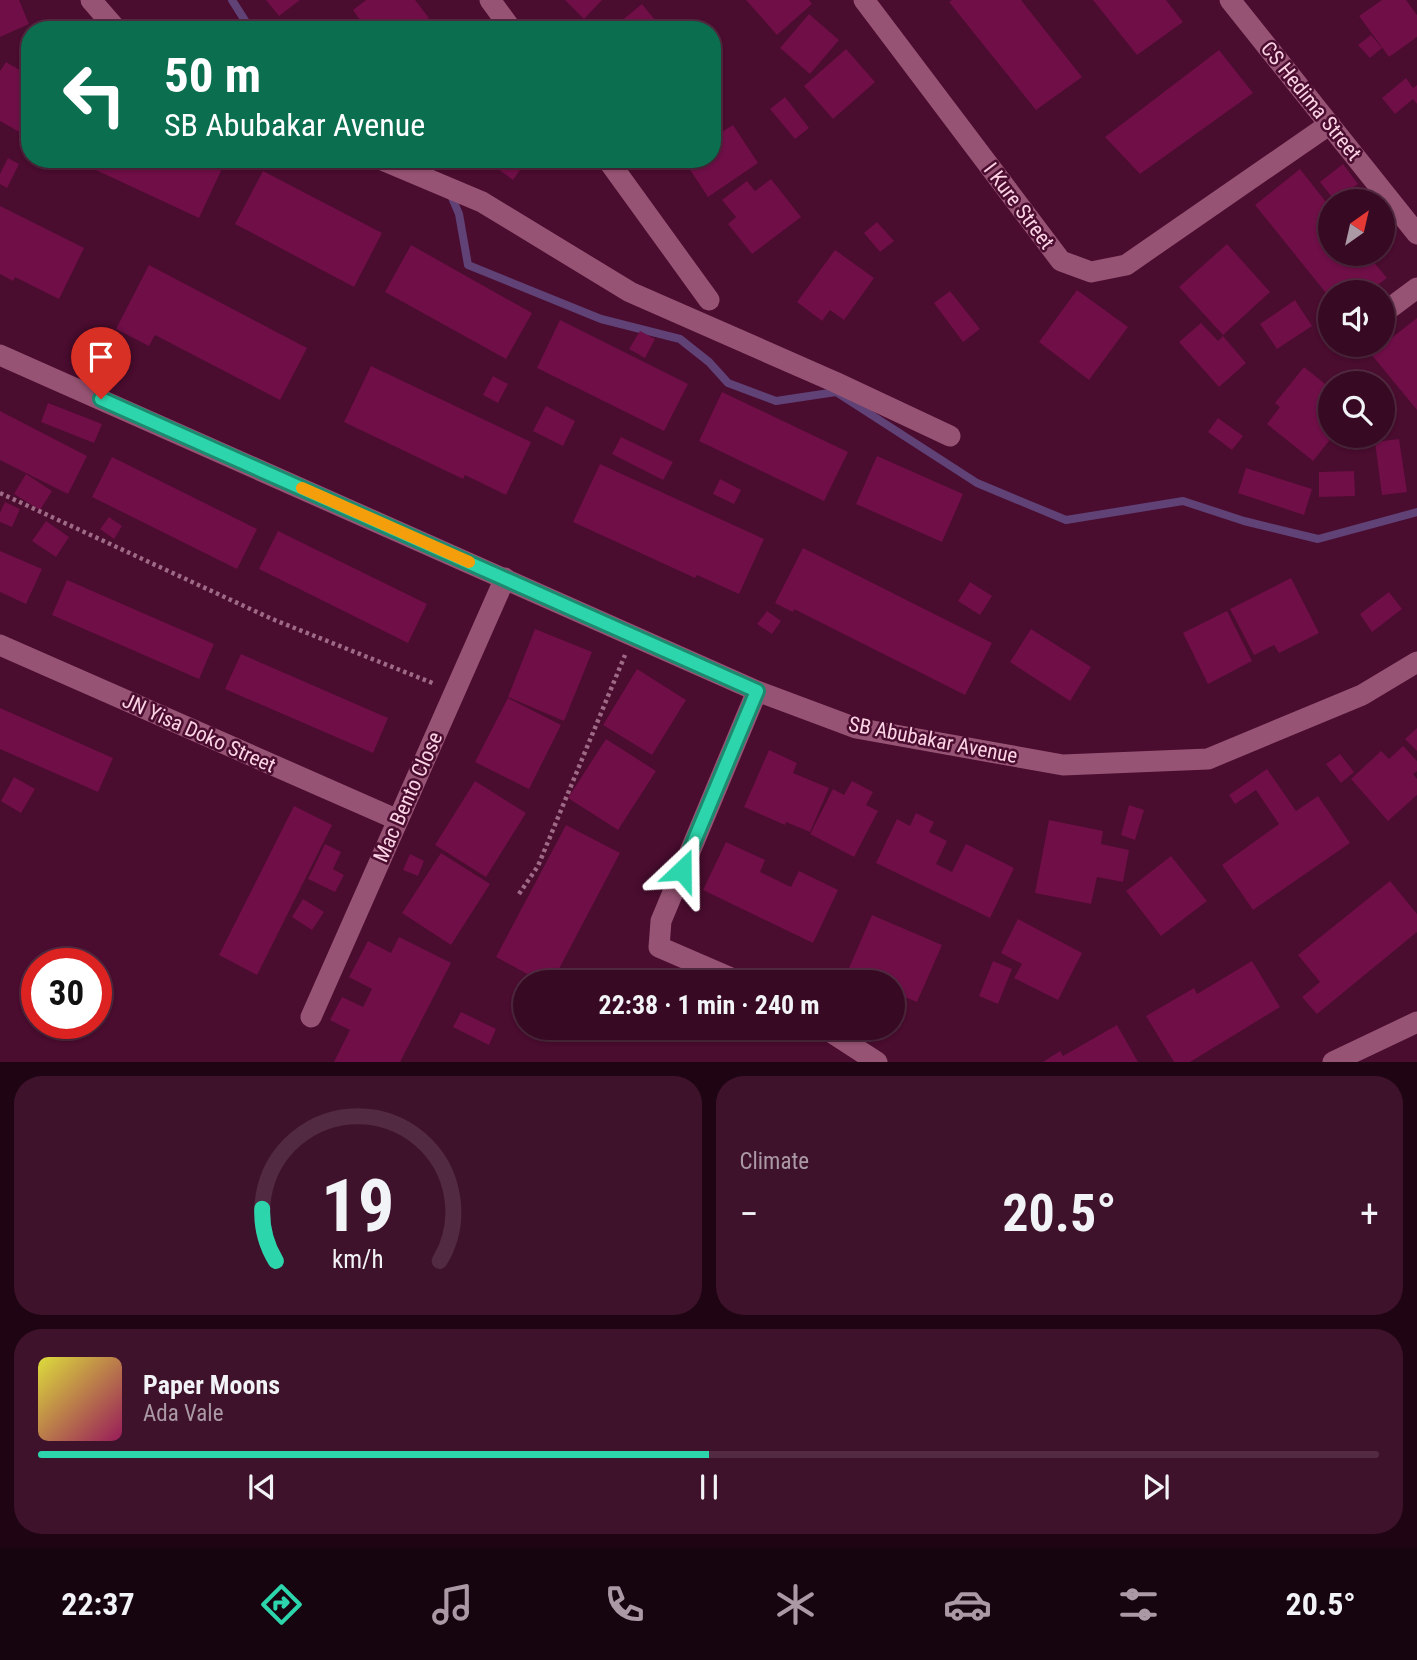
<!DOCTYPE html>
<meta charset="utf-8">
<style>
:root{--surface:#380923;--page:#3f122b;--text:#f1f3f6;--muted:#ab9aa6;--line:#522a41;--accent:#2cd5ab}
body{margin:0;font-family:"Roboto Condensed",sans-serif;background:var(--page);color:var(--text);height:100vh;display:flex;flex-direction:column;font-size:26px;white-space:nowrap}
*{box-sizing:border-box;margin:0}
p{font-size:23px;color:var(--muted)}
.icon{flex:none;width:38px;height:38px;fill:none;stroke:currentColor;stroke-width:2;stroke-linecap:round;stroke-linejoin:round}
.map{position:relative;height:1062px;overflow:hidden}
.drawer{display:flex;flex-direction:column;gap:14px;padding:14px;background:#1f0513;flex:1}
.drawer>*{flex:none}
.guide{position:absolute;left:21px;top:21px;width:700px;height:147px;border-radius:28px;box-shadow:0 2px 5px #0004,0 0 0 2px var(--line);background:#0b6e4f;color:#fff;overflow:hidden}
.needle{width:46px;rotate:34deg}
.fabs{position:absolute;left:1318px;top:189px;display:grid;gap:14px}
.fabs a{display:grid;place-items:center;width:77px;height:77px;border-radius:50%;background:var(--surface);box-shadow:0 2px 5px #0004,0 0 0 2px var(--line);font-size:35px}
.speed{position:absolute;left:21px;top:948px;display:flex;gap:14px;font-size:35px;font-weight:700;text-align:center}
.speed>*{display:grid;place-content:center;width:91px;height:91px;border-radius:50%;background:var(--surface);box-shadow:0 2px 5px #0004,0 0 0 2px var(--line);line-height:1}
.speed .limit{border:10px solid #d22;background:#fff;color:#111}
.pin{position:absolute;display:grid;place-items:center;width:60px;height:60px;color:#fff;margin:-72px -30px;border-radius:50% 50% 50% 0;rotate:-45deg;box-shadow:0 0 7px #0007}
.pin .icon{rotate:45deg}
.me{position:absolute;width:77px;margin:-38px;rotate:23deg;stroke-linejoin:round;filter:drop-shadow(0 0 5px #0008)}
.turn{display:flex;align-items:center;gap:24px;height:147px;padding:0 28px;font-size:32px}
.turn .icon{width:91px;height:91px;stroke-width:2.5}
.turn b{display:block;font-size:49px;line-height:60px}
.big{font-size:52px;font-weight:700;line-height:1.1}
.drawer .card{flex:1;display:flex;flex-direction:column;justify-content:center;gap:10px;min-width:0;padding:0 24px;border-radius:28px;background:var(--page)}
.drawer .dial{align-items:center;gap:0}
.dial svg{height:182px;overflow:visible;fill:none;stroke:var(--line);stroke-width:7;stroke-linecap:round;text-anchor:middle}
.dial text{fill:var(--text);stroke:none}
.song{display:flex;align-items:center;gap:21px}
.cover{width:84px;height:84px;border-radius:10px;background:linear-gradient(135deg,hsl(60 70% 55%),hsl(330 70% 35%))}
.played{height:7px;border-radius:4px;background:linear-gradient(90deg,var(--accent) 50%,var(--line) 50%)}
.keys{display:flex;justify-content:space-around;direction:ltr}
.heat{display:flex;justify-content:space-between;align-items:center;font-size:38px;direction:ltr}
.drawer .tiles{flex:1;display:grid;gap:14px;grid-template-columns:1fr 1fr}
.card:last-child{grid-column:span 2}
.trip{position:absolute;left:513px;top:970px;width:392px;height:70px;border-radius:35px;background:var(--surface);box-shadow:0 2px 5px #0004,0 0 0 2px var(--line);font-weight:700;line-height:70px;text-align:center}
.tabs{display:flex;height:112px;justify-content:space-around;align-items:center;background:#16040e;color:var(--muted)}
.tabs .icon{width:49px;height:49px}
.tabs .on{color:var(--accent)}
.tabs b{font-size:32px;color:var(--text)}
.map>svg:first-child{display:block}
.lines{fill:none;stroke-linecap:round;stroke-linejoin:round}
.stream{stroke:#604276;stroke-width:8}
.building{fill:#6f0e47}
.path{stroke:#9e6a85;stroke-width:4.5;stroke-dasharray:3.5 3.5;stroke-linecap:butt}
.minor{stroke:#975373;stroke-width:21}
.route-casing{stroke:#1d8a6f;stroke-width:18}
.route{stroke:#2cd5ab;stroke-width:12}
.slow{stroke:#f59e0b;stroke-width:12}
.labels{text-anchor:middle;stroke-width:5;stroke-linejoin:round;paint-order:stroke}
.street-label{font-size:21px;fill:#fbd3e4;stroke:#4a0c2f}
</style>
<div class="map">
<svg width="1417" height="1062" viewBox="0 0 1417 1062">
<rect width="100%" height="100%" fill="#4a0c2f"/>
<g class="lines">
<path class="stream" d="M232,0L251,30
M414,159L430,171
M450,193L459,214L468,265L601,319L680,339L709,362L728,383L776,401L836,392L977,483L1066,520L1183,501L1244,521L1318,539L1417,512"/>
</g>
<path class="building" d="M0,0H19L29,24L0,37Z
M266,0H300L279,16Z
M366,0H415L429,18L413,30H367L353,10Z
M565,0H602L584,19Z
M746,0H809L812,4L777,35Z
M952,0H1021L1082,77L1036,110L949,2Z
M1093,0H1166L1183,22L1137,55Z
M1382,0H1406L1417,15V37L1389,57L1359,16Z
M642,4L663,30H610Z
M809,14L839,40L810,74L780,48Z
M1371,35L1382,48L1370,58L1358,45Z
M846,49L875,82L833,119L804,86Z
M1219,50L1253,93L1140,174L1105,137Z
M6,62L30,76V138L0,121V71Z
M1406,78L1413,88L1417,85V104L1413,99L1395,114L1382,98Z
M785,97L809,128L795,139L770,109Z
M733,125L758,163L708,197L683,159H712V138Z
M8,158L19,164L7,188L0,184V174Z
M85,159H224L226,160L199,218L83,164Z
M484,159H528L513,180Z
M1343,164L1358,184L1335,201L1320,182Z
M1300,169L1330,207V254H1367L1387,278L1368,292H1330V298L1255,205Z
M263,171L382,233L354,287L235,224Z
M771,179L801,217L752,254L728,224L736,217L722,200L747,181L755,191Z
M0,206L84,248L59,299L15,277L13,281L0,274Z
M877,222L894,241L880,252L864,233Z
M1227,244L1270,292L1223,335L1179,287Z
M411,245L532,313L506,359L385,292Z
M835,250L874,278L844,320L830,310L822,321L797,302Z
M149,265L307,348L280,400L155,335L149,346L116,329Z
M1077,290L1128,327L1089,380L1039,342Z
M950,291L980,329L963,342L934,303Z
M1295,300L1312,326L1277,349L1260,324Z
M1417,318V410L1371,354Z
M560,320L688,384L664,431L537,368Z
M1201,323L1218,341L1223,336L1246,363L1219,387L1179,342Z
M640,331L655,339L645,358L629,349Z
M371,366L531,442L506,495L465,475L463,479L344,422Z
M1304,367L1330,388V436H1333L1313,461L1267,424L1280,407L1275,403Z
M493,376L508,384L498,403L483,395Z
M722,392L848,452L824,501L699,441Z
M48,403L102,424L94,443L41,422Z
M546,406L575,421L563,446L533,431Z
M0,411L87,456L68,494L0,460Z
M1218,418L1243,436L1232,450L1208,432Z
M621,437L673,462L663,480L612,454Z
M1399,439L1407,492L1382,495L1375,442Z
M877,456L963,494L942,542L856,504Z
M112,457L257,529L237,569L92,497Z
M600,464L764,539L739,594L697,575L695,578L573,522Z
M1246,468L1312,489L1304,515L1238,493Z
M1354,471L1355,496L1319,497V472Z
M26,474L52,491L40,510L14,494Z
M720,479L741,490L734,504L713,494Z
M5,502L20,509L12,527L0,522V513Z
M109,517L122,526L114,539L100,529Z
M46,521L69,537L56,557L32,541Z
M278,531L427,604L408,643L259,569Z
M803,548L992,643L965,695L794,609L793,612L775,603Z
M0,551L42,569L26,604L0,592Z
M1291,578L1319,633L1279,653L1274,645L1254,655L1230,609Z
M67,580L214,644L199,679L52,615Z
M970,582L992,596L980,615L958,601Z
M1389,592L1402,609L1372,632L1360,614Z
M767,611L781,621L772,634L757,624Z
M1227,611L1252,661L1208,684L1183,633Z
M535,629L592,652L564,721L508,697Z
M1031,629L1091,667L1070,701L1010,662Z
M241,654L388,718L373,753L225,689Z
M637,669L686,700L652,755L603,725Z
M508,698L561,725L529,789L475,762Z
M0,708L113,758L98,792L0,749Z
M1417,728V751L1405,739Z
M606,739L656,771L618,830L568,798Z
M1403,746L1417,761V771L1413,774L1417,779V795L1388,821L1351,779L1381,751L1389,759Z
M769,750L797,763L793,773L829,788L810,832L786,822L785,825L744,807Z
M1340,754L1354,772L1341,783L1326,764Z
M1267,769L1296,811L1318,796L1350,843L1253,910L1222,865L1279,824L1256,790L1235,804L1229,795Z
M14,777L35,789L21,813L1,801Z
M475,781L526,813L486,877L435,845Z
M852,781L873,792L866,805L878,811L854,857L810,834L833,789L844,795Z
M1129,805L1144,810L1135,840L1121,835Z
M294,806L332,825L257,975L219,955Z
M916,813L934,822L929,832L947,841L936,864L952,872L966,844L1014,868L990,918L876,863L897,819L910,826Z
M1049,820L1103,831L1101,844L1129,850L1123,882L1097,877L1091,904L1035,893Z
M566,825L620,853L552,982H542L496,957Z
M726,842L765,860L760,872L791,887L799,871L838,890L813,943L703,890Z
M325,844L341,852L333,869L344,875L335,892L308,879Z
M441,853L490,884L451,945L402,913Z
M410,854L424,861L418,876L403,870Z
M1171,856L1207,901L1161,936L1126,891Z
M1390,881L1417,914V932L1317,1014L1302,997L1320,982L1298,955Z
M303,899L324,912L312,930L292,917Z
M872,915L942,945L917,1002L892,992V982H861L864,974L849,968Z
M1018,919L1082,953L1058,1000L1014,978L1022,964L1001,953Z
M399,937L451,963L400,1062H334L350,1030L330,1020L342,997L363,1007L372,989L349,977L368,941L391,953Z
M993,961L1012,969L998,1004L979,996Z
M1252,961L1280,1007L1190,1062H1174L1146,1016L1194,988L1197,994Z
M461,1012L496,1029L489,1045L453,1027Z
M1117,1025L1138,1062H1043L1060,1051L1063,1056Z"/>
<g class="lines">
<path class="path" d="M0,493L272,619L435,684
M519,894L538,866L625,655"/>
<path class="minor" d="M91,0L117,30
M490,0L512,30
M864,0L1061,261L1091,272L1126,265L1330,124
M1230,0L1417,234
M380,159L482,202L630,292L835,382L950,436
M607,159L709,300
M1382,314L1417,288
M0,355L757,691L856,728L1063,765L1208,759L1362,695L1417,662
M0,645L398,820
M740,982L659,947L661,921L757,691
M311,1017L505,578
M823,1027L877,1062
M1333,1062L1417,1022"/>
</g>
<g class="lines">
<g class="route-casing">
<path id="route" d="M101,399L757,691L682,870"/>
</g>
<use href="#route" class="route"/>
<path class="slow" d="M302,488L469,562"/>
</g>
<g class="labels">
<g class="street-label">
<text transform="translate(1311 101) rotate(51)" y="7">CS Hedima Street</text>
<text transform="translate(1019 206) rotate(53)" y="7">I Kure Street</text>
<text transform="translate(199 733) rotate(24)" y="7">JN Yisa Doko Street</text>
<text transform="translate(933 740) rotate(11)" y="7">SB Abubakar Avenue</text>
<text transform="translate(408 797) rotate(-66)" y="7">Mac Bento Close</text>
</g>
</g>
</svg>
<div class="fabs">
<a><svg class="needle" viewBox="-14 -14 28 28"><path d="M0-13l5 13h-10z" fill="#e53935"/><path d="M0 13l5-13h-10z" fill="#ab9aa6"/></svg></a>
<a><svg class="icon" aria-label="sound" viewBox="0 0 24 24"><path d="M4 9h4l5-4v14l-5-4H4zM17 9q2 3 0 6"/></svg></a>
<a><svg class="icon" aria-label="search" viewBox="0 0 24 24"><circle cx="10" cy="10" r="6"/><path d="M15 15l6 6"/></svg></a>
</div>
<div class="speed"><div class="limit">30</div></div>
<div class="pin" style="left:101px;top:399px;background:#d93025"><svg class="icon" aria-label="arrive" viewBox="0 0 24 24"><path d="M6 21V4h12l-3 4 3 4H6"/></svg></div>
<svg class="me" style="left:682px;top:870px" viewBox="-20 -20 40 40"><path d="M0-17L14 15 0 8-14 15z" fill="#2cd5ab" stroke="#fff" stroke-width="4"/></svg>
<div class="trip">22:38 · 1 min · 240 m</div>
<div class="guide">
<div class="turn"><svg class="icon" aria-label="left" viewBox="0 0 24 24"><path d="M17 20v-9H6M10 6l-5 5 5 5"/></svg><div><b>50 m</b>SB Abubakar Avenue</div></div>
</div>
</div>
<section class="drawer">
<div class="tiles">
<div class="card dial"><svg viewBox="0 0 100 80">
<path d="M14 69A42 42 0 1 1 86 69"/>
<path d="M14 69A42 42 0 0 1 8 46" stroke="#2cd5ab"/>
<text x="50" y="56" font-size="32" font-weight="700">19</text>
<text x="50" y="72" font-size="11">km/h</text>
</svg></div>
<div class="card"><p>Climate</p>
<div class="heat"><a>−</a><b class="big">20.5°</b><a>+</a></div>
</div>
<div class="card">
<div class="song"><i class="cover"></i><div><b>Paper Moons</b><p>Ada Vale</p></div></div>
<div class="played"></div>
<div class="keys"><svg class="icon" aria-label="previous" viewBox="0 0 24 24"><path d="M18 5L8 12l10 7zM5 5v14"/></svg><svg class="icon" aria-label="pause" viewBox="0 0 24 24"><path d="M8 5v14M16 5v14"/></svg><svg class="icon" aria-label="next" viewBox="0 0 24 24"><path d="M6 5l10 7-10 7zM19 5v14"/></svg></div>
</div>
</div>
</section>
<nav class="tabs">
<b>22:37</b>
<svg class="icon on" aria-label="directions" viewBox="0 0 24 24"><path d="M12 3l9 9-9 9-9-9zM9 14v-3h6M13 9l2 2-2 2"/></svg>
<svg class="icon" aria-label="music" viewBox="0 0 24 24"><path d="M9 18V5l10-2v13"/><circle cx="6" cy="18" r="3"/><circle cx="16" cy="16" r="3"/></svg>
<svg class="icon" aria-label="phone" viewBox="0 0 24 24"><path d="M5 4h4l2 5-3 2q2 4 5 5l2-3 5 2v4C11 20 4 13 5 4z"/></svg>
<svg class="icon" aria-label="climate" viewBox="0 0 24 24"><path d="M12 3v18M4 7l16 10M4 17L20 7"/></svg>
<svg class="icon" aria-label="car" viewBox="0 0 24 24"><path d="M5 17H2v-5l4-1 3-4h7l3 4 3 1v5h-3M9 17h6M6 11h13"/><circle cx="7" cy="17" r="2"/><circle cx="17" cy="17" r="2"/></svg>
<svg class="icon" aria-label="filters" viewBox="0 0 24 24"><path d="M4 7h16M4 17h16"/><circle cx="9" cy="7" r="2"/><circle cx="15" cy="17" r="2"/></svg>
<b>20.5°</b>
</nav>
